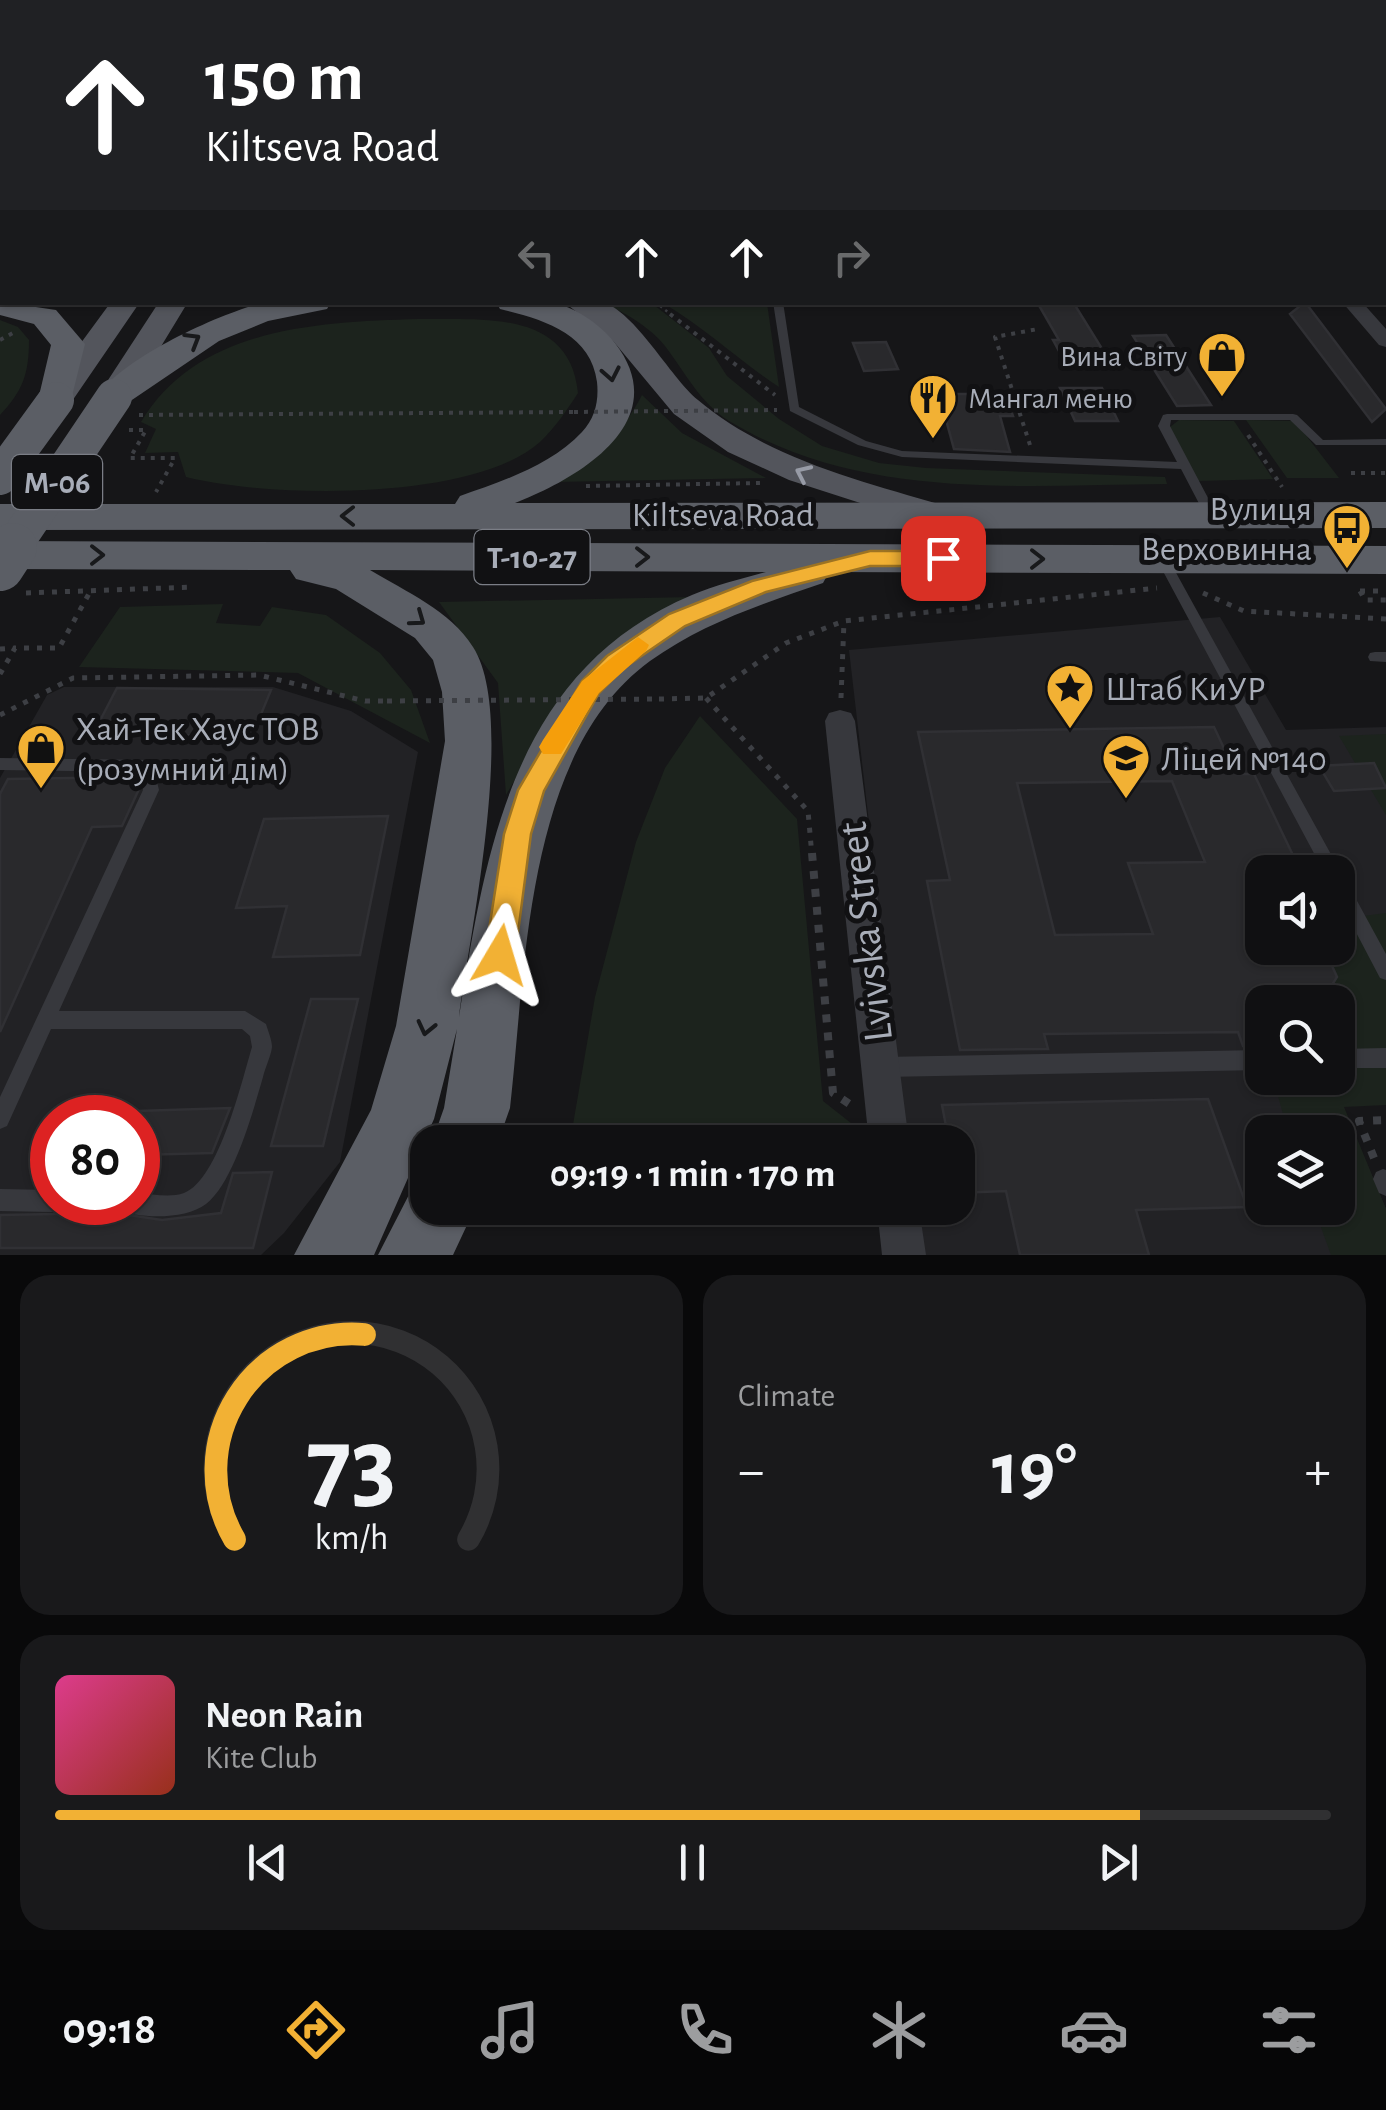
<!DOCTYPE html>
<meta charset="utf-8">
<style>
:root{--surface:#101012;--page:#19191b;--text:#f1f3f6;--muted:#9c9d9f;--line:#303032;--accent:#f2b134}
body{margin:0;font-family:"Alegreya Sans",sans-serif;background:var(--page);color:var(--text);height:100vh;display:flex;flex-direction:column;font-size:38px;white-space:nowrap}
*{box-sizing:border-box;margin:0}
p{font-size:32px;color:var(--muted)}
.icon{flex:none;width:55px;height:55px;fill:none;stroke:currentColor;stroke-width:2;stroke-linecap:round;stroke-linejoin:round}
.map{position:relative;height:1255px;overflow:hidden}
.drawer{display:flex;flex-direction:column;gap:20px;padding:20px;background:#09090a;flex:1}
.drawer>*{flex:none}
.top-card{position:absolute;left:0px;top:0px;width:1388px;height:305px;box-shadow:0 2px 8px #0004,0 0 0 2px var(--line);background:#202124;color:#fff;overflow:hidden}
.fabs{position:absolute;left:1245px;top:855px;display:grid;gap:20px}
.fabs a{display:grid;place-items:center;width:110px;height:110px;border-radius:20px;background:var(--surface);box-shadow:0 2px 8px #0004,0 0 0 2px var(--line);font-size:50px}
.speed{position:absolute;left:30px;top:1095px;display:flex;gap:20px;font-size:50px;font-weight:700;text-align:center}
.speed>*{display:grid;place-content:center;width:130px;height:130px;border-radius:50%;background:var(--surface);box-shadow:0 2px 8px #0004,0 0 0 2px var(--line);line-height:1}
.speed .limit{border:15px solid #d22;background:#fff;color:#111}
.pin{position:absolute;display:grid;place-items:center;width:85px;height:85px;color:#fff;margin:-42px;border-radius:20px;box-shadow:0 5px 15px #0006}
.me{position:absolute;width:110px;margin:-55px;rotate:7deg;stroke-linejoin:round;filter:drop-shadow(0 0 8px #0008)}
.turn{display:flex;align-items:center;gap:35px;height:210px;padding:0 40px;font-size:45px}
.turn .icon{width:130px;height:130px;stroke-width:2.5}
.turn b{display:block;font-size:70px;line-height:85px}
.lanes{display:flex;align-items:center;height:95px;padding:0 40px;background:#0003;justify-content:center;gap:50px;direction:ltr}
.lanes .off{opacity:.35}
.big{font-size:75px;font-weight:700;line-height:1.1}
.drawer .widget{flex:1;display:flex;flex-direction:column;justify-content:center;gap:15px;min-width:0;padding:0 35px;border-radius:30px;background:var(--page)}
.drawer .dial{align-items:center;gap:0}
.dial svg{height:260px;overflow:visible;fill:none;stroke:var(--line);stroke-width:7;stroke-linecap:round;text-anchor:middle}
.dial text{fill:var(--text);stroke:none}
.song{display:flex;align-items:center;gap:30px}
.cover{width:120px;height:120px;border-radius:15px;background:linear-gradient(135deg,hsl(330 70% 55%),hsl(10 70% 35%))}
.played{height:10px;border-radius:5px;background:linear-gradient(90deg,var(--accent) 85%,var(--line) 85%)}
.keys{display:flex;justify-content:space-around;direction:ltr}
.heat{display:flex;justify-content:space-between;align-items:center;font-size:55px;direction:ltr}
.drawer .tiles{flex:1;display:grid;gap:20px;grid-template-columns:1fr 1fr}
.widget:last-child{grid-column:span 2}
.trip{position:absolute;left:410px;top:1125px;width:565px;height:100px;border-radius:30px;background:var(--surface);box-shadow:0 2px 8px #0004,0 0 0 2px var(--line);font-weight:700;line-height:100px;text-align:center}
.tabs{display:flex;height:160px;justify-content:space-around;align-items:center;background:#060607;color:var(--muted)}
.tabs .icon{width:70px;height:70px}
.tabs .current{color:var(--accent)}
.tabs b{font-size:45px;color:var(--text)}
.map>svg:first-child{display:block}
.built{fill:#222225;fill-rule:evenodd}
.green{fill:#1c231d}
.building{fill:#29292c;stroke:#303034;stroke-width:2.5;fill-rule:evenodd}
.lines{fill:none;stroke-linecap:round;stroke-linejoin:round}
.path-far3{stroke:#3d3f44;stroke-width:2.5;stroke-dasharray:2.5 4;stroke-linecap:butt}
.path-far2{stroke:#3d3f44;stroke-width:4;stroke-dasharray:4 6;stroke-linecap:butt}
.path-far1{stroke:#3d3f44;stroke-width:5;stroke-dasharray:5 8;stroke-linecap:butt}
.path{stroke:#3d3f44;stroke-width:8;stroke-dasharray:8 10;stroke-linecap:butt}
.service{fill:#37383d;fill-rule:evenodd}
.minor{fill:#37383d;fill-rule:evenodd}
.primary{fill:#53555c;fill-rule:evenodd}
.trunk{fill:#5b5e65;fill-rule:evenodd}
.path-bridge-far1{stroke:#3d3f44;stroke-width:4;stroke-dasharray:4 6;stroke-linecap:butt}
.path-bridge{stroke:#3d3f44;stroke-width:5;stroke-dasharray:5 8;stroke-linecap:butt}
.trunk-bridge-far1{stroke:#5b5e65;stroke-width:36}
.trunk-bridge{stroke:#5b5e65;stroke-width:48}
.oneway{stroke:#18191b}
.oneway2{stroke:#979ba6}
.route{fill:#f2b134;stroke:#9d7322;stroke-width:2.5}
.slow{fill:#f59e0b}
.labels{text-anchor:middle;stroke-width:10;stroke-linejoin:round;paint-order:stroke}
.far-poi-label{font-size:30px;fill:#a8adb8;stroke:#111113;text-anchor:end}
.shield{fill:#111113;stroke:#7b7e86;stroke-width:2.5}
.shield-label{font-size:32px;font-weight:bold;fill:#a8adb8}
.poi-label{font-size:35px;fill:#a8adb8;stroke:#111113;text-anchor:start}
.street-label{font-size:35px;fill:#a8adb8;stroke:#111113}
.near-street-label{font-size:42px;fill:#a8adb8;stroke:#111113}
</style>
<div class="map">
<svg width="1386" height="1255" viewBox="0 0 1386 1255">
<rect width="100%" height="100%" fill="#161618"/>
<path class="built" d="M442,0H993L995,2H441Z
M1220,617L1286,730L1386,727V1088L1343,1107L1386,1209V1255H922L915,1208H958V1142H906L849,650ZM1262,872H1338V948H1262ZM1262,1002H1338V1078H1262ZM1262,1132H1338V1208H1262Z
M64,687H273L351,711L418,752L340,1162L284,1233L261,1255H0V778L47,695ZM52,1118H138V1202H52Z"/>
<path class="green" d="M603,303L654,305L709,348L727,376L779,419L822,446L879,463L926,468L1165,477L1167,484C1018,485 862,501 729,421C700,403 685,372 665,346C650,327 624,312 603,303Z
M663,303H767L779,387C738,360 707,329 663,303Z
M418,319C481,320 570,309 578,393C567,410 555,428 540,442C473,502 269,498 186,477L178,452L145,453L156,429L141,422C198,327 318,322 418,319Z
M0,320L18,327L29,340C29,373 23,391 0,415Z
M642,395L682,433L766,478L554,482C593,460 621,436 642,395Z
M1179,420L1234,421L1273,479L1198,481L1170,427Z
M1246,420L1295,421L1339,478H1287Z
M693,597L617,642L571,684L506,795L498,683L439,602Z
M223,604L216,623L260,626L272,607L326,615L380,653L411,690L430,743L298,673L79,667L120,607Z
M700,716L797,819L823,1101L875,1142H570L595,997L636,842L665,768Z
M1386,734V815L1339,736Z
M1386,913V1105L1344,1107L1386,1209V1255H1331L1314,1208H1338V1132H1288L1273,1078H1338V1002H1286L1325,948H1338L1341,919Z
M555,1208H881L883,1222L551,1227Z"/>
<path class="building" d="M1037,302H1073L1104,352H1089L1095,362H1065L1053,340H1059Z
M1305,302L1386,409L1372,422L1290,314Z
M1166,335L1211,405L1177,406L1133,336Z
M886,342L898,369L864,371L853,343Z
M1060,388H1102L1118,421H1075Z
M939,394H1005L1013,416H1000L1010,452L954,449Z
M117,688L271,690L252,736L93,734Z
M1214,727L1236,774H1254L1301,872H1262V948H1324L1337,977L1322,1001L1262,1002V1046H1243L1238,1032L1044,1034L1048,1049L960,1050L927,881L950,880L918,732ZM1172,781L1205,862L1128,863L1153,934L1055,935L1017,783Z
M1374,763L1386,788L1334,791L1319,766Z
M137,777L139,789L122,826L92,827L0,1032V794L8,779Z
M388,816L360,955L273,957L287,906L236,908L264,819Z
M311,999H358L323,1146H271Z
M1208,1099L1247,1207L1136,1210L1149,1255H1020L1006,1191L958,1193V1142H949L942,1105Z
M230,1108L212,1153L138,1155V1111Z
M272,1172L253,1248H0V1215L115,1213L162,1220L221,1213L233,1173Z"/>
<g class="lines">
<path class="path-far3" d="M43,2L53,0
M390,2L397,0
M655,302L673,316"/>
<path class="path-far2" d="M670,314L775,395
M0,340L13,333
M139,415L574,412
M129,430H146L130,458H175L156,492
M1248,435L1282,487
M1030,445L995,337L1038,329
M1351,473H1386
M586,486L760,483"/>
<path class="path-far1" d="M1360,591L1365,600H1386
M1360,591H1386
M26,593L194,587
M1203,593L1244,611L1386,619
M0,649L15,648
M0,674L15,648H59L91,590
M706,698L808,811L812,856
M841,698L844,621
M659,699L706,698L786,643L844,621L1157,588
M0,715L73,678L259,675L365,701H387"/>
<path class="path" d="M812,853L833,1093L851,1105
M1374,1158L1359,1121L1386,1120"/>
<path class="service" d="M546,0H552L551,2H545Z
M642,0H648V2H642Z
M1250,0H1257L1259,2H1253Z
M0,6H2V10H0Z
M1385,40H1386V44H1385Z
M0,41H2V45H0Z
M0,82H2V87L0,88Z
M1385,98H1386V103H1385Z
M1385,231H1386V237H1385Z
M773,302H783L799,407L866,441L902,451L1177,462L1158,426L1163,415L1167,414H1293L1297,415L1323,440L1386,439V445H1316L1290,420H1171L1170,426L1216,513L1210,517L1204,513L1181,469L902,457L858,445L790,411Z
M1163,556L1169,560L1338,867L1340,872L1339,875L1344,877L1386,954V980L1380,978L1338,898V872H1324L1157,560Z
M1375,652H1386V662L1370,661L1368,657L1370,653Z
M0,758L147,760L152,762L159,790L59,1011H245L266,1024C268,1031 272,1040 272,1047C271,1056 265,1068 263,1077C253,1111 234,1182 206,1204C185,1220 139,1219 116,1209L113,1202H138V1193C152,1194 170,1198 184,1193C219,1180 242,1080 252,1047L250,1036L242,1029H51L7,1126L0,1129V1097L143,790L140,772L0,770Z
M1386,1048V1068H1338V1049Z
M1262,1050V1070L883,1077L876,1074L873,1067L876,1060L883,1057Z
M1383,1169L1386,1170V1196L1379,1193L1373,1179L1376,1172Z
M0,1189L52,1190V1202H62L59,1208L52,1212L0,1211Z"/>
<path class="minor" d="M1070,0H1082L1084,2H1072Z
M1342,302H1362L1386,329V347L1379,345Z
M840,710L851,713L855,721L909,1142H869L825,721L829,713Z
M877,1208H919L926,1255H882Z"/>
<path class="primary" d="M0,276H2V294H0Z
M111,302H140L68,407H44L39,400Z
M159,302H188L126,404H102L97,397Z
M564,302C575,302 591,300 602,302C635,311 670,377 698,400C767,458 858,480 942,505L948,513L942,521L929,525L916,521L789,480L728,452L674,414L614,342Z"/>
<path class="trunk" d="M0,297L2,302L56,310L85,344L69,408H43L38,400L51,345L34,324L0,315Z
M265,302H331L327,309L268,321L219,341L126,404H102L96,397C124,357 218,314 265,302Z
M496,302C513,302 533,300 550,302C574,306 600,324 615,343C676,422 577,479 515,503L1386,502V528L0,530V504H455L460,496C502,481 550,466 582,432C595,418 599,401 597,382C591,333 542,319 500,309Z
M0,541L1386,546V574L829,572L823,583C762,604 703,623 650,661C525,752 526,968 510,1108L498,1142H432L444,1108L457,1029L434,1119L374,1255H294L371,1110L396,1026L445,741L442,692L433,660L415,638L336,589L296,579L290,570L0,569ZM370,570L766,572C741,579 716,585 692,595C514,670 486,847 459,1017C470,932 517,715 473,647C450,610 406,592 370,570Z
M428,1178V1208H475L453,1255H378L415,1183Z"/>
<path class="path-bridge-far1" d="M574,412L777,410"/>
<path class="path-bridge" d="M387,701L659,699"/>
<path class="trunk-bridge-far1" d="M0,477L56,400
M11,550L114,397"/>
<path class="trunk-bridge" d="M0,567L13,547"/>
</g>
<defs><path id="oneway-chevron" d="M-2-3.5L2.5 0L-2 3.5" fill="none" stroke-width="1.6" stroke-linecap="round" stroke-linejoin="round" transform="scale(2.5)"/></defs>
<g class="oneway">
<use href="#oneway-chevron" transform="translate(193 340) rotate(-31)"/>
<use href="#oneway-chevron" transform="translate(611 374) rotate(79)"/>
<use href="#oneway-chevron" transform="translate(348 516) rotate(180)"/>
<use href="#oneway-chevron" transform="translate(97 555)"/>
<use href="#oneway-chevron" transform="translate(642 557)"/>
<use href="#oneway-chevron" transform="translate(1037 559)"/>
<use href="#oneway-chevron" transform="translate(418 619) rotate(36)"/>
<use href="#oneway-chevron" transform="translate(426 1028) rotate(103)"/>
</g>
<use class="oneway2" href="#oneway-chevron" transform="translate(803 473) rotate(-155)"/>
<path class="route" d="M870,551H943L953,558L943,566H870L766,592L685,626L624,668L599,693L544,791L531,834L515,955L511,965L500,969L489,965L485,955L504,834L518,790L582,681L607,656L669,614L752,581Z"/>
<path class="slow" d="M638,637L649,645L646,651L599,693L561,754H543L539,747L543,740L582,681Z"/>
<defs>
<g id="shop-pin" transform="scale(2.5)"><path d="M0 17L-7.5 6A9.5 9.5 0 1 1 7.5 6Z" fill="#f2b134" stroke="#111113"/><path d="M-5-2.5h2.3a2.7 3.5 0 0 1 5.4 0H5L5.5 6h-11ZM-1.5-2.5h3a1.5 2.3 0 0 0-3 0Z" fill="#111"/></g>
<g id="restaurant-pin" transform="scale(2.5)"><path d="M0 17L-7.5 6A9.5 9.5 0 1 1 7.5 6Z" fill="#f2b134" stroke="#111113"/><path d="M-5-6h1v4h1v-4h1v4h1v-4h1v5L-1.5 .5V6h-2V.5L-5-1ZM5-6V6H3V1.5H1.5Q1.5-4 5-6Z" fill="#111"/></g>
<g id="bus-pin" transform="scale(2.5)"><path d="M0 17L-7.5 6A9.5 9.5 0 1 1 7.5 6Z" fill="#f2b134" stroke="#111113"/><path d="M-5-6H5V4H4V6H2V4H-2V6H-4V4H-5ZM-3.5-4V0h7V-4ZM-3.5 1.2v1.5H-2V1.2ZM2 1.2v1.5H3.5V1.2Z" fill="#111"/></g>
<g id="sight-pin" transform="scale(2.5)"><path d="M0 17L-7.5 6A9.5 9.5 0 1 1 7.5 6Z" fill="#f2b134" stroke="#111113"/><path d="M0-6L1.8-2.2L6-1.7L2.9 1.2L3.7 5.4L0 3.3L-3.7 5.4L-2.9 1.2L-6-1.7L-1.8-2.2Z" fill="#111"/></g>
<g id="school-pin" transform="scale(2.5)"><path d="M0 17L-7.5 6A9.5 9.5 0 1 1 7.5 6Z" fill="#f2b134" stroke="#111113"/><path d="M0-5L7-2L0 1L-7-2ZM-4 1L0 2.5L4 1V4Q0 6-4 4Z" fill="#111"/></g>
</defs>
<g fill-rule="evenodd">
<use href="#shop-pin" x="1222" y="356"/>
<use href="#restaurant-pin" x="933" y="398"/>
<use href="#bus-pin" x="1347" y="528"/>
<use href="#sight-pin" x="1070" y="688"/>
<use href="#shop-pin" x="41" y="748"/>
<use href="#school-pin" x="1126" y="758"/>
</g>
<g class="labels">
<g class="far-poi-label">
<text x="1187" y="366">Вина Світу</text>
<text x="968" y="408" text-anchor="start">Мангал меню</text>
</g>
<g class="shield">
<rect x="12" y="455" width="90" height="54" rx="8"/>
<rect x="474.5" y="530" width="115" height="54" rx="8"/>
</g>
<g class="shield-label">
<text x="57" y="493">М-06</text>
<text x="532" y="568">Т-10-27</text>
</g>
<g class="poi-label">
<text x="1312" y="520" text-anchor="end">Вулиця<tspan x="1312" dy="40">Верховинна</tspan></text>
<text x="1105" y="700">Штаб КиУР</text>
<text x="76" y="740">Хай-Тек Хаус ТОВ<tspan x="76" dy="40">(розумний дім)</tspan></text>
<text x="1161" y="770">Ліцей №140</text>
</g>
<g class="street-label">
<text x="723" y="526">Kiltseva Road</text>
</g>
<g class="near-street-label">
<text transform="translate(864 932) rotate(-97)" y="15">Lvivska Street</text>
</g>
</g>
</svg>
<div class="fabs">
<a><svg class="icon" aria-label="sound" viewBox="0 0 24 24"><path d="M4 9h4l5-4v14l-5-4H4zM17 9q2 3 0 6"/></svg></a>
<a><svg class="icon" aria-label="search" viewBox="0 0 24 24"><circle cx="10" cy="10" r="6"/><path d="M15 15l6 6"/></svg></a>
<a><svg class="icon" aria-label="layers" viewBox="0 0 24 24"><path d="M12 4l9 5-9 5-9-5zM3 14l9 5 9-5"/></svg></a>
</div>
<div class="speed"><div class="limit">80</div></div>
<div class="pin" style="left:943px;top:558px;background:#d93025"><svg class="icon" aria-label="arrive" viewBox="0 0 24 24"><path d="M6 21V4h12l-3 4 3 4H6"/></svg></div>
<svg class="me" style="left:500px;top:955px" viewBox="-20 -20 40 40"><path d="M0-17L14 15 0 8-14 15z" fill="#f2b134" stroke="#fff" stroke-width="4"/></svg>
<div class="trip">09:19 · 1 min · 170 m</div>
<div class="top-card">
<div class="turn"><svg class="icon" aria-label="ahead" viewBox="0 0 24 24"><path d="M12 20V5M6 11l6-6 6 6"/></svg><div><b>150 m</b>Kiltseva Road</div></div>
<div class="lanes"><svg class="icon off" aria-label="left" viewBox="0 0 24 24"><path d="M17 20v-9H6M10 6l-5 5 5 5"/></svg><svg class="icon" aria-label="ahead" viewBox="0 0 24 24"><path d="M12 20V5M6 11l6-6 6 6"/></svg><svg class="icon" aria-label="ahead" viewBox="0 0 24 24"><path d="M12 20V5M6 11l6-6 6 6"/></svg><svg class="icon off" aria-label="right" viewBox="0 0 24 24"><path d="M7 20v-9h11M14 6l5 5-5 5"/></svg></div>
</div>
</div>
<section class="drawer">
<div class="tiles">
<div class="widget dial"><svg viewBox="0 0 100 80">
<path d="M14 69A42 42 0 1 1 86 69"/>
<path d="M14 69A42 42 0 0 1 54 6" stroke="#f2b134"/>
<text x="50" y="56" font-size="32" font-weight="700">73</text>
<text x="50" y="72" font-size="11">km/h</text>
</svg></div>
<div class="widget"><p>Climate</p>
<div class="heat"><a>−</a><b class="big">19°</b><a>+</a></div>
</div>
<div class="widget">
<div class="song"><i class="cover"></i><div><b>Neon Rain</b><p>Kite Club</p></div></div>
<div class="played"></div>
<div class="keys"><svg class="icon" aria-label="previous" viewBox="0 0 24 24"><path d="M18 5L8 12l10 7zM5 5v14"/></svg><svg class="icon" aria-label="pause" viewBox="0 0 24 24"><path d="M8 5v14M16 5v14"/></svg><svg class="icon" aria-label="next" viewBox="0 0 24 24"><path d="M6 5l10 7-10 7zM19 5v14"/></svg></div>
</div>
</div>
</section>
<nav class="tabs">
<b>09:18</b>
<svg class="icon current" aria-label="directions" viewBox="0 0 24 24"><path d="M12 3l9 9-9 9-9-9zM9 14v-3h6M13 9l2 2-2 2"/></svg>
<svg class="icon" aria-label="music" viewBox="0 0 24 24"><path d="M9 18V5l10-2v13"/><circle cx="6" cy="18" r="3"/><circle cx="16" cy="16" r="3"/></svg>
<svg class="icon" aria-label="phone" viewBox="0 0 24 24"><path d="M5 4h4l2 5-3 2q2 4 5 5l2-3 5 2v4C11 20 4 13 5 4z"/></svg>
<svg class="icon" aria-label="climate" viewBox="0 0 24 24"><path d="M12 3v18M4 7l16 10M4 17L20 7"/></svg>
<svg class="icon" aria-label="car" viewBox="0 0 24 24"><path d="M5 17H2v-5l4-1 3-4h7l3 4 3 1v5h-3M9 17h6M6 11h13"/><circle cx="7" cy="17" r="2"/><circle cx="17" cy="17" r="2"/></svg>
<svg class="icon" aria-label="filters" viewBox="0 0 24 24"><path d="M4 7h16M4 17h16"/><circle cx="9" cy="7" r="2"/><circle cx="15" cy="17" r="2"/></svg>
</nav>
